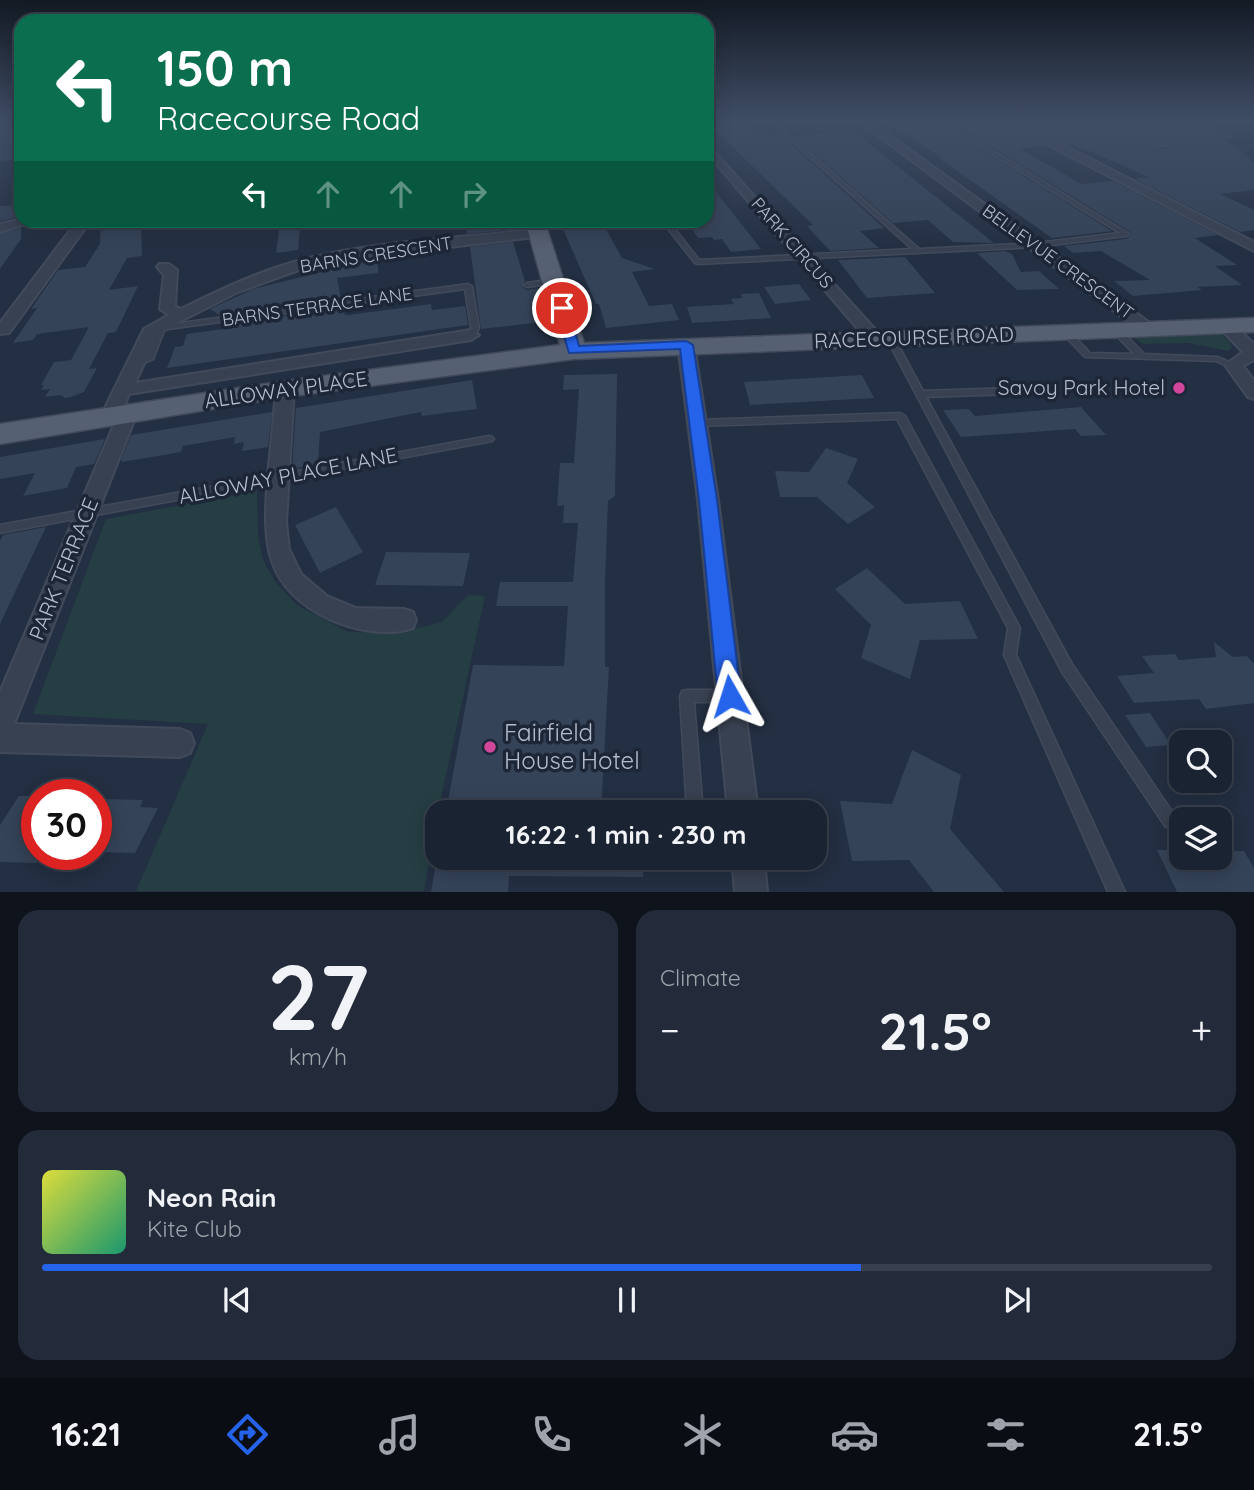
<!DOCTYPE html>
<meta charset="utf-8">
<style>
:root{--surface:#1a2332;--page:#232b3a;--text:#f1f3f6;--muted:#9fa4ac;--line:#38404d;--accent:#2563eb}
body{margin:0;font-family:Quicksand,sans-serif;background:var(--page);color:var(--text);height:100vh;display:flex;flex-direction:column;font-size:26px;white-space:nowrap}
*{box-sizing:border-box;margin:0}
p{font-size:23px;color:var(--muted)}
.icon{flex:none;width:38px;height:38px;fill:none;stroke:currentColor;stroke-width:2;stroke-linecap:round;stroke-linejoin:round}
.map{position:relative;height:892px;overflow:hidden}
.details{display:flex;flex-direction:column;gap:18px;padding:18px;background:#0e131c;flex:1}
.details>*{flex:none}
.banner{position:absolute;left:14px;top:14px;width:700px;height:214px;border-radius:21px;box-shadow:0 4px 18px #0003,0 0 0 2px var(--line);background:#0b6e4f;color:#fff;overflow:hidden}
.tools{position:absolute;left:1169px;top:730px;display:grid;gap:14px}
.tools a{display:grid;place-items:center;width:63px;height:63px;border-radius:14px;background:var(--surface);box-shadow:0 4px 18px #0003,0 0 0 2px var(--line);font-size:35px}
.speed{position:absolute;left:21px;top:779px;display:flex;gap:14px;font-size:35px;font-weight:700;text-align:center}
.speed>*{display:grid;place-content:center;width:91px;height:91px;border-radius:50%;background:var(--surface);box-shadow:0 4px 18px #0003,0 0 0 2px var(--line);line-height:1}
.speed .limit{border:10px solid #d22;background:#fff;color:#111}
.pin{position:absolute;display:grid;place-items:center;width:60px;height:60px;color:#fff;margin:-30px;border:4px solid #fff;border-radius:50%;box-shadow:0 2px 7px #0007}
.me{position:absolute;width:77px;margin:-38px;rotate:354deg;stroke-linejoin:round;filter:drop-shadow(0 0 5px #0008)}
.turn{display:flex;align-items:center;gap:24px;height:147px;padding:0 28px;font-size:32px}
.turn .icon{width:91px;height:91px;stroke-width:2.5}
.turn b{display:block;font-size:49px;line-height:60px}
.lanes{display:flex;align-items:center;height:66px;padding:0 28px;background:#0003;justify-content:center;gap:35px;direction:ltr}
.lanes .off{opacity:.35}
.big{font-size:52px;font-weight:700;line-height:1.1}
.details .tile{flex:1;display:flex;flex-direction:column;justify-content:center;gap:10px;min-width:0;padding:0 24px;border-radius:21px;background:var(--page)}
.details .dial{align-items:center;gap:0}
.dial b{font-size:91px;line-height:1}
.song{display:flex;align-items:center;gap:21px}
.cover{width:84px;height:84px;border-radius:10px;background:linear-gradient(135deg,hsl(60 70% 55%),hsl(160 70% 35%))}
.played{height:7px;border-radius:4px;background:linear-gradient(90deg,var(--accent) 70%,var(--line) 70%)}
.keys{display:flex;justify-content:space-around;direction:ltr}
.heat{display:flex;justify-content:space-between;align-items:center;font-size:38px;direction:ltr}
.details .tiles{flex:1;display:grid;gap:18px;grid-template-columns:1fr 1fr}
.tile:last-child{grid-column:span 2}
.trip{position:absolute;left:425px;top:800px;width:402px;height:70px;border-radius:21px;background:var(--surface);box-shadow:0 4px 18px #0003,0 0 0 2px var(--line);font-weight:700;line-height:70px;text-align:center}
.tabs{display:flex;height:112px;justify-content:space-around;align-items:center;background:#0a0e14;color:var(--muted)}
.tabs .icon{width:49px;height:49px}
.tabs .active{color:var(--accent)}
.tabs b{font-size:32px;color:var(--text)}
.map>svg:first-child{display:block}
.green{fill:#253e43}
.building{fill:#354358}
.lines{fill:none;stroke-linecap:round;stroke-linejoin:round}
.service-casing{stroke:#414a5b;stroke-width:3}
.minor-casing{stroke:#414a5b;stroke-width:4}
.primary-casing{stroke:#414a5b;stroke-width:3}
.service{fill:#384151;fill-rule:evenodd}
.minor{fill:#384151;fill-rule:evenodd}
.primary{fill:#556072;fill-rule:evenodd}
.route{fill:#2563eb;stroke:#184099;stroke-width:2}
.hotel-dot{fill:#d1479c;stroke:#1c2637;stroke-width:2.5}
.labels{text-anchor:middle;stroke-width:7;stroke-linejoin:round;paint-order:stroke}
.far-street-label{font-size:18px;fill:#b4bccc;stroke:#1c2637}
.street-label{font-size:21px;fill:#b4bccc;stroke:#1c2637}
.poi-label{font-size:21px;fill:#b4bccc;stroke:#1c2637;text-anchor:end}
.near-poi-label{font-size:24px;fill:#b4bccc;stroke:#1c2637;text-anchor:start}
</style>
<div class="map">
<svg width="1254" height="892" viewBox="0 0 1254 892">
<rect width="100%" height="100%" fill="#232f42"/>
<path class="green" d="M1217,331L1230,342L1232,348L1228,351L1189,343L1143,344L1128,334Z
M257,491L258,537L263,560L276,583L297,605L348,632L399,633L442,622L468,595L485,596L438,812L424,891H136L208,724L33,714L106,519Z"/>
<path class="building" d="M21,122V158L0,162V125Z
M886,122H915L920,125L938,123L1112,231L1052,238L939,158H942Z
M951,122H1002L1045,146L1020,149L1082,184L1113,181L1218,235L1195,238L1237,265L1215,266L1242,285L1197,287L1202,290L1133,296L1114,281L1150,280L1101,251L1073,253L1064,246L1126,239L1131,235L1130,232Z
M1023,122H1067L1083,132L1089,127L1081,122H1108L1160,149L1169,147L1171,143L1129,122H1196L1237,147L1254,163V190L1220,194L1254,210V230L1240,232L1135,179L1148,177L1093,152L1066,144Z
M746,123L755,132H762L766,135L780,134L884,228L860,231L879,248L830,251L807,226L813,225L709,124Z
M854,131L892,162L994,243L953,242L928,220L893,223L794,136Z
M707,181L724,202L761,249L731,252L722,239L714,240L712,237L698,238L686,220H707Z
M21,205V216L0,221V206Z
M101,220H141L142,256L127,258L109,290L138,286L116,332L108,333L89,369L97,368L84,392L71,397L65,398L61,395L45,397L50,389L41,390L44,385H41L54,362L71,360L89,327L37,334L33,340L13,343L37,308L31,309L58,270L85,267L100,244Z
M482,220H507L510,230L467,234L466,226L483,224Z
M559,220H601L622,258L655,269L632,272L649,306L672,304L679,320L606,328L599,304H596Z
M300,227L298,250L276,253L279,230Z
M21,228V239L0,269V234Z
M513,242L525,281L521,286L527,290L541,288L546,305L538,306L543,322L481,329L470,247Z
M1005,251L1012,254L1021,272L1039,271L1059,289L1017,290L977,253Z
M905,257L935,293L867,298L838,260Z
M378,258V273L337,278L341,299L219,315L210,309L253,289Z
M799,284L811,300L775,304L764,287Z
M759,293L771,318L692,323L687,307L734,304L731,299L742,298L741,294Z
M431,304L432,310L465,306L468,325L167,368L175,347L183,346L187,334L237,327L231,323L343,308L345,315H348Z
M617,374L615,496L608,501L605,582V667H609L601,812H446L473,665L564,666L568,606H496L500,582H573L578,523H563L564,505L557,506L560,463H574L579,389L563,390L564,375Z
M862,375L874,398L750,405L744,382Z
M472,380L477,409L422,416L421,412L320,432L318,464L292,469L296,408Z
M1081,407L1106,435L1081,436L1075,429L961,437L943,410L969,409L975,416Z
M272,412L268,447L242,451L244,442L234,444L235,437L183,446L181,452L122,462L121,460L131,435Z
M105,439L94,464L76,467L67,488L23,496L35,473L0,479V457Z
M826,448L858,459L847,483L875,507L848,524L817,497H780L775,471L809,472Z
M336,507L363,552L320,573L295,525Z
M46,527L16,590L0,624V541L3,535Z
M386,552L470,553L463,586L375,585Z
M867,568L905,604L960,601L978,639L920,640L910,679L861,658L871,625L835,589Z
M1214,642L1233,657L1247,656L1254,664V703L1206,709L1199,699L1134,703L1117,676L1154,673L1142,656L1175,654L1179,660L1216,657Z
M1150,713L1171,745L1146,747L1125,715Z
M912,750L961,775L950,829L1004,892H934L909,860L852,861L840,801L892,804Z
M19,796H37V863L0,862V825Z
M103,799L143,800L140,807L158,808L135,853L96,852V811Z
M1157,850H1181V858H1220V851H1244L1254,868V892H1177Z
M437,858H644L643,877L509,876L508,892H431Z"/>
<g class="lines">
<g class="service-casing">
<path id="service" d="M940,122H946L1129,234L1126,236L1036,247L697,264L695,263L661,220H668L699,260L912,249L776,127L778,125L919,249L1036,243L1120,233Z
M1069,122H1075L1086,128L1082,129Z
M1198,122H1204L1231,136L1227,137Z
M554,279L558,281L557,283L527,287L523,285L527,283Z
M468,284L472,286L479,328L474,337H471L467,335L471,328L465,289L168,329L164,331L153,359L136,366L132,363L146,355L157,330L166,325Z
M1114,329H1120L1144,354L1217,357L1237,365L1233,368L1216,361L1088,357H1085L1061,332L1062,330H1068L1090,353L1134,354L1114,333Z
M888,337H894L895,339L923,391L1040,387L1044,390L1040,393L926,397L1072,664L1175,816L1178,821L1175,826L1170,829L1165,826L1062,672L887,339Z
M900,413L905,416L1020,628L1016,655L1125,892H1108L1004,655L1008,628L897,419L698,426L693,423L698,420Z
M489,436L492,437L494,439L492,441L0,533V525Z
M687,690H729L734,691L736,696L734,701L729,702H694L703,812H687L680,696L682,691Z"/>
</g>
<g class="minor-casing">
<path id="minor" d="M860,122H871L1154,326L1156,329L1154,332H1142Z
M1004,122H1017L1254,242V251Z
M1110,122H1123L1168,144L1159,146Z
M707,144L882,337L884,340L882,343H870L707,153Z
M21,219L38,220L0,232V224Z
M78,220H91L9,333L0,334V323Z
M539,229L545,233L544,236L347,259L310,266L238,292L159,332L135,383L471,330L479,335L471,340L129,394L123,409H134L137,413L14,724L180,729L190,733L194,743L190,753L180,757L0,752V692L116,420H104L101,416L144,329L169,315L160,309L164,275L157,267L159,264H169L177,270L175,307L181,309C221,289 262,270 305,259C378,241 464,238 539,229Z
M1226,321L1232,323L1254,344V360L1243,366L1254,381V399L1248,397L1225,365L1243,352L1218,326Z
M686,340L694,345L718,500L758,812H728L698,500L678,345Z
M285,384L294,389L286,522L289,549L301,574L327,596L356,608L404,609L413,612L416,620L413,628C387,637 353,630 329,619C262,587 263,541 268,475C271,446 274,418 276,389Z
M732,858H764L767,892H735Z"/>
</g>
<g class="primary-casing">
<path id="primary" d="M525,220H544L584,343L1254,318V332L574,359L285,397L0,444V424L285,381L560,345Z"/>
</g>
<use href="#service" class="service"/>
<use href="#minor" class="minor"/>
<use href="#primary" class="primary"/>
</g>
<linearGradient id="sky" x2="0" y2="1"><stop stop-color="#131a24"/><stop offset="0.49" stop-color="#3f4d65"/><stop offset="1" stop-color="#3f4d65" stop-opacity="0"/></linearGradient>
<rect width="1254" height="247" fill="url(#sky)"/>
<path class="route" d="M562,304L568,308L579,346L686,341L693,345L717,500L741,696L737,703L730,707L722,703L718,696L699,500L680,349L569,353L556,308Z"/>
<g class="hotel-dot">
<circle cx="1179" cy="388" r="7"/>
<circle cx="490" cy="747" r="7"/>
</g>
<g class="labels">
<g class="far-street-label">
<text transform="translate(792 243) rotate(49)" y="6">PARK CIRCUS</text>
<text transform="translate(376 255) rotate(-9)" y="6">BARNS CRESCENT</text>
<text transform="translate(1058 262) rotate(36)" y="6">BELLEVUE CRESCENT</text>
<text transform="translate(317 307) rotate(-8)" y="6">BARNS TERRACE LANE</text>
</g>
<g class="street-label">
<text transform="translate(914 338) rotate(-2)" y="7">RACECOURSE ROAD</text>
<text transform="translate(286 390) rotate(-8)" y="7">ALLOWAY PLACE</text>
<text transform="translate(288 476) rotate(-11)" y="7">ALLOWAY PLACE LANE</text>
<text transform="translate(64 569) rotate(-68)" y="7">PARK TERRACE</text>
</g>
<g class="poi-label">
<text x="1165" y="395">Savoy Park Hotel</text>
</g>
<g class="near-poi-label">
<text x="504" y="741">Fairfield<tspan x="504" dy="28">House Hotel</tspan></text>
</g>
</g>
</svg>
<div class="tools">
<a><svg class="icon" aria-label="search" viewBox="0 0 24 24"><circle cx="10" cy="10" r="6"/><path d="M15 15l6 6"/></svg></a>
<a><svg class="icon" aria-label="layers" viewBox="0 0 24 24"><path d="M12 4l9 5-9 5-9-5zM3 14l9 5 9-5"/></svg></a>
</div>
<div class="speed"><div class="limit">30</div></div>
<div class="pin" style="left:562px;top:308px;background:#d93025"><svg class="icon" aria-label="arrive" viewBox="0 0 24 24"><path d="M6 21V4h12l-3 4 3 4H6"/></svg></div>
<svg class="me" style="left:730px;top:696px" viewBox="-20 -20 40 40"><path d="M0-17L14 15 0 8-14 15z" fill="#2563eb" stroke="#fff" stroke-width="4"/></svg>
<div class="trip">16:22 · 1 min · 230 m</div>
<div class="banner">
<div class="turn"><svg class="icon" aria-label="left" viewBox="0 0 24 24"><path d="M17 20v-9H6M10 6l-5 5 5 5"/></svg><div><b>150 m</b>Racecourse Road</div></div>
<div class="lanes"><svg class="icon" aria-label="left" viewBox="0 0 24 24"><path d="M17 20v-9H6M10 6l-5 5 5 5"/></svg><svg class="icon off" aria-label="ahead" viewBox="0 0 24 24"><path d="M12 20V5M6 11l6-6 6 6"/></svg><svg class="icon off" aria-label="ahead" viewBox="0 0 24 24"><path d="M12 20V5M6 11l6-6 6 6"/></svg><svg class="icon off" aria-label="right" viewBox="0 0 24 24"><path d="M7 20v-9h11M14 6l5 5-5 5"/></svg></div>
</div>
</div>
<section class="details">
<div class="tiles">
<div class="tile dial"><b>27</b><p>km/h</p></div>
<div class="tile"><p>Climate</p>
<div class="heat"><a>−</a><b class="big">21.5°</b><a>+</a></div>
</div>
<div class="tile">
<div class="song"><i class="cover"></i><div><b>Neon Rain</b><p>Kite Club</p></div></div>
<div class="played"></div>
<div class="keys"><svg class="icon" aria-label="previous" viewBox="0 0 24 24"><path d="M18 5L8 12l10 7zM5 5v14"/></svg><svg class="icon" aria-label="pause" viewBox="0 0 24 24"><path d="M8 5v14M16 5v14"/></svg><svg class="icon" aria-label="next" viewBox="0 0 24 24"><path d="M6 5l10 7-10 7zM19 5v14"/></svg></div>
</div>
</div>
</section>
<nav class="tabs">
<b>16:21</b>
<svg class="icon active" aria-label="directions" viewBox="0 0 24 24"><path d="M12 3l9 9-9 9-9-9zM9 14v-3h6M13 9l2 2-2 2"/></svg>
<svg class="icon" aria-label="music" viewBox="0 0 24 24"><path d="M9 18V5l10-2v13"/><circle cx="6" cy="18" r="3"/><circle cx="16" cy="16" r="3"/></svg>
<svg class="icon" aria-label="phone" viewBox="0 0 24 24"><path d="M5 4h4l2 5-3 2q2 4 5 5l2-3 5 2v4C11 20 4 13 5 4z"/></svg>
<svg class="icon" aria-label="climate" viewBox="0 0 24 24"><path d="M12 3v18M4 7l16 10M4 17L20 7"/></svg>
<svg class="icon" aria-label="car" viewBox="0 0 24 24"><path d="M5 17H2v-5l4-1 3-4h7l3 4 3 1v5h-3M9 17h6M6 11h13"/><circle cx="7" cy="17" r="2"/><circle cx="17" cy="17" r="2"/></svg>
<svg class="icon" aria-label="filters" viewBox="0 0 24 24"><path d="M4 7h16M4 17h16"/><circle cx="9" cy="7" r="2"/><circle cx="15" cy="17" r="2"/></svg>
<b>21.5°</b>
</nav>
